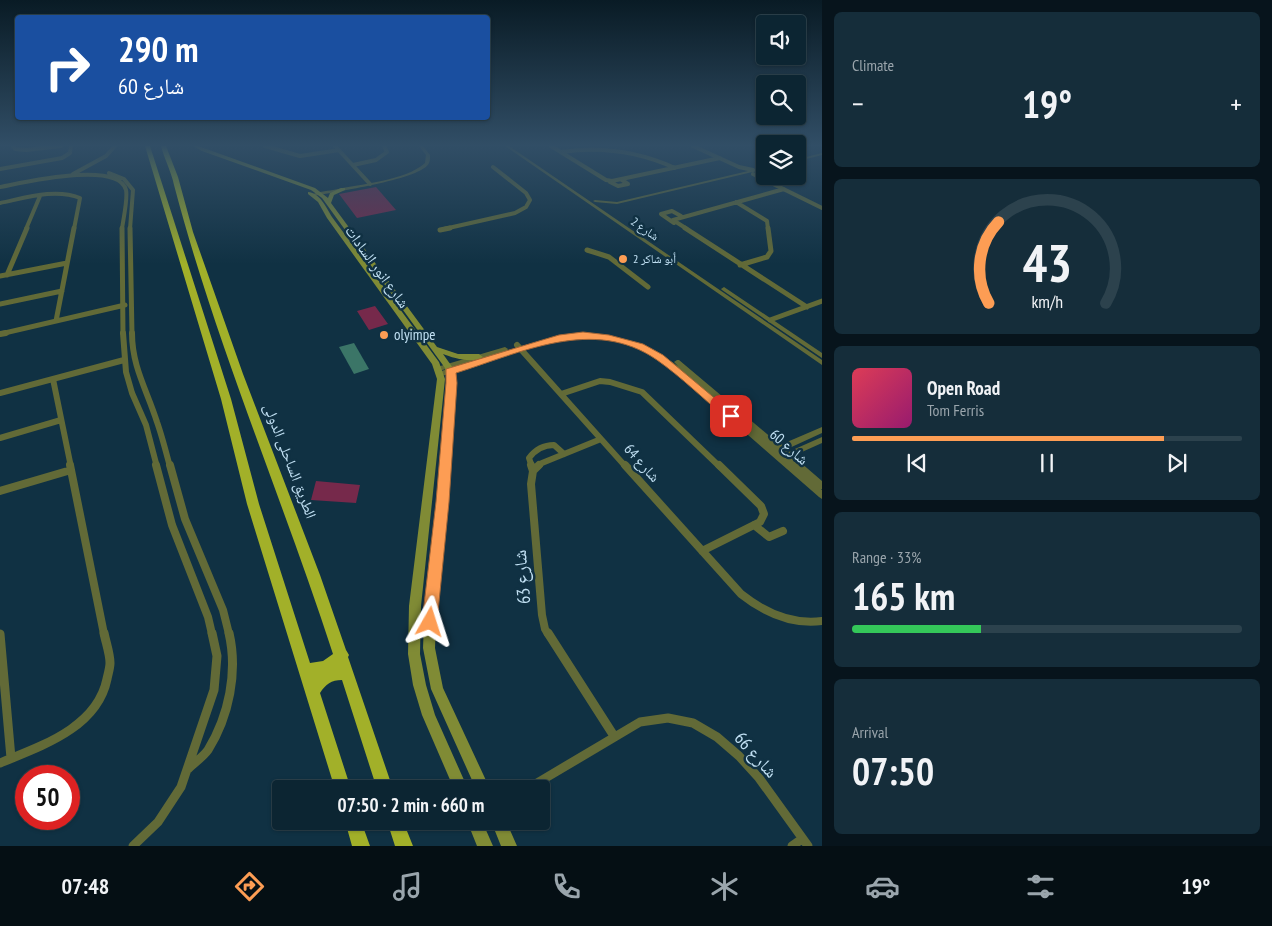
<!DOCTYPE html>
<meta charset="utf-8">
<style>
:root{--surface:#0c2532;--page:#152d3a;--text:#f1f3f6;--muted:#9aa5ac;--line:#2c424d;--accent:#fd9d54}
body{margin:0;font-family:"PT Sans Narrow","Noto Naskh Arabic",sans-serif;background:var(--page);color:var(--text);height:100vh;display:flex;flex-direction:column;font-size:19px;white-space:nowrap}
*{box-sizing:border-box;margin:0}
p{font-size:16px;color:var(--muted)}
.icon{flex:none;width:28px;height:28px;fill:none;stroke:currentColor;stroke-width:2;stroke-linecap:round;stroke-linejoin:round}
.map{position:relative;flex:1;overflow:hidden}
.sheet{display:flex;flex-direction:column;gap:12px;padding:12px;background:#07141c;width:450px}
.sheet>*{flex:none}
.hud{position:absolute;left:15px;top:15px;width:475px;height:105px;border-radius:5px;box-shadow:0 1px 4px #0004,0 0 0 1px var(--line);background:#1a4fa0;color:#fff;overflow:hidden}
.tools{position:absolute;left:756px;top:15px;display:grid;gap:10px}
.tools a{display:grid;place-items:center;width:50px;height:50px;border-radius:5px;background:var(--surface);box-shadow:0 1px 4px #0004,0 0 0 1px var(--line);font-size:25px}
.speed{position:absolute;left:15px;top:765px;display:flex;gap:10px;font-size:25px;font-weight:700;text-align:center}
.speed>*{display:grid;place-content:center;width:65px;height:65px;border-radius:50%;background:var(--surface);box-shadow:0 1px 4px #0004,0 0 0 1px var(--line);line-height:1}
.speed .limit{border:8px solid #d22;background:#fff;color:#111}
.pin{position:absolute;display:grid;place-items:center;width:42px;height:42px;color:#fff;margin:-21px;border-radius:10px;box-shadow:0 2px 8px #0006}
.me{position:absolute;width:55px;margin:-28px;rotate:6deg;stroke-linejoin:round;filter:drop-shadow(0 0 4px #0008)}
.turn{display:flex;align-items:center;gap:18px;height:105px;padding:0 20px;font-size:22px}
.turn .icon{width:65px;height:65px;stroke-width:2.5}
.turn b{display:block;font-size:35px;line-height:42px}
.big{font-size:38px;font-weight:800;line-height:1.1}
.sheet .card{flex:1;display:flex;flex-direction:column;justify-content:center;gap:8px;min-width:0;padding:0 18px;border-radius:8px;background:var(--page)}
.sheet .dial{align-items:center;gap:0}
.dial svg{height:130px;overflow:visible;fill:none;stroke:var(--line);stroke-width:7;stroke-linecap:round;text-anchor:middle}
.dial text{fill:var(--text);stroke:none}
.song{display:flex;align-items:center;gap:15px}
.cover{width:60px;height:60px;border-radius:8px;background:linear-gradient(135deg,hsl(350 70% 55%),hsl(320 70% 35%))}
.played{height:5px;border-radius:2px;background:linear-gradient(90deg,var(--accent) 80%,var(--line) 80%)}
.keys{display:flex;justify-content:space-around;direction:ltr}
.heat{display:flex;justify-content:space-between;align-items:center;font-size:28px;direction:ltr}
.charge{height:8px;border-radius:4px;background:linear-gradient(90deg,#34c759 33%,var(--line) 0)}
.trip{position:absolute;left:272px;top:780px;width:278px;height:50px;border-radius:5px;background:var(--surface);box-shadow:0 1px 4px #0004,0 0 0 1px var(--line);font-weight:800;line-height:50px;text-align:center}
.menu{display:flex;height:80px;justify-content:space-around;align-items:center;background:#050f14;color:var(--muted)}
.menu .icon{width:35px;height:35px}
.menu .on{color:var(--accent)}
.menu b{font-size:22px;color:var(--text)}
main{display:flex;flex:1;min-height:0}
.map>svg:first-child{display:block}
.green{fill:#76294b}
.water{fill:#3b7567}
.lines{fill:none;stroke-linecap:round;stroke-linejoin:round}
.minor-far4{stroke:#626a37;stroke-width:4}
.minor-far3{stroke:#626a37;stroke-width:5}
.minor-far2{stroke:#626a37;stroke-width:6}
.minor-far1{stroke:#626a37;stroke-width:8}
.minor{stroke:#626a37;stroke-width:9}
.tertiary{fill:#626a37;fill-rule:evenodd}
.secondary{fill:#808b35;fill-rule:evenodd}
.trunk{fill:#a2b029;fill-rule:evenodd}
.route{fill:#fd9d54;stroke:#a46637}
.poi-dot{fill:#fd9d54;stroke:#103143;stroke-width:2}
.labels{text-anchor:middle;stroke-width:5;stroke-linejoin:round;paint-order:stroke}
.far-street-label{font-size:12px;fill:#c1e0f3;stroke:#103143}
.far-poi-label{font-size:12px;fill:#c1e0f3;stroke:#103143;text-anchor:start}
.street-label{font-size:15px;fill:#c1e0f3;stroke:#103143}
.poi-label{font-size:15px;fill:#c1e0f3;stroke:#103143;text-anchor:start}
.near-street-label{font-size:18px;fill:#c1e0f3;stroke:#103143}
</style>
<main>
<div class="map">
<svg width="822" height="846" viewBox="0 0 822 846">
<rect width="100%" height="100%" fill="#103143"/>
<path class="green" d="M376,187L396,210L357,218L339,194Z
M375,306L388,324L369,330L357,311Z
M316,481L360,485L356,503L311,500Z"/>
<path class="water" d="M354,343L369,369L354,374L339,347Z"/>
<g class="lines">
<path class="minor-far4" d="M13,146L15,149L26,150L61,146
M265,146L300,156L339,150
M335,146L370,184
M551,146L606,180L612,181L720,158
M693,146L739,167L753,170
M561,152C602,146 638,151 675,168
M353,165L376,160L387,152L384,146
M0,169L62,158L70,153L71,146
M109,173L124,179L133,190L130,229
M73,174L106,156L115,146
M753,174L822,208
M610,182L618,186L628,184L622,180
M0,187C22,183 118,160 126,190C128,199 123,220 122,229
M736,202L767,221L768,229
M0,203C25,198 55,188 80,198L74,229
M674,223L661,214L672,211L681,216
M26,229L40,196
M444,229L515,213L526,207L530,200L526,193L493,167
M687,229L673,220L784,189"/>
<path class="minor-far3" d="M122,228L123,334
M130,228L132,334
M685,228L807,307
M440,230L450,228
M587,250L609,257L648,287
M740,265L767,257L771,251L768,228
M7,275L27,228
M0,276L67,263
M0,304L62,291
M770,320L822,301
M56,321L74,228
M0,334L125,305"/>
<path class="minor-far2" d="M123,333L126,372L132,393L146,425L157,467
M132,333C132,367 147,390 157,422C162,436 166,452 170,467
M0,334L6,333
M517,345L626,467
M53,379L71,467
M0,393L124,360
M561,394L600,381L610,382L642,392L720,467
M0,438L61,420
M532,467L529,458C535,450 544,445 554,445L564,454
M538,467L542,463L601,439"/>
<path class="minor-far1" d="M70,465L104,634
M156,465L172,525L208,617L212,634
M170,465L185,519L223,610L229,634
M531,465L533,471
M539,465L533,471L531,484L542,615L545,629L548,634
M625,465L741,594C765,613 791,625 822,621
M0,491L71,470
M754,525L769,537L783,531
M702,551L760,522L764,514L761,506L719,465"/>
<path class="minor" d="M548,633L614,736
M0,634L11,758
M0,763C41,746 97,728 107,679C108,674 110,668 110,663C110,654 106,643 104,633
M188,769C194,763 203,757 208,750C229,716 238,672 229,633
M527,789L640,722L668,718L693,723L717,737L739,756L759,778L808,846
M133,846L158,822L181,787L214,690L217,656L212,633
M792,846L802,839"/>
<path class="tertiary" d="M419,146H423L430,155C430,158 430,161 429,163C422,179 339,191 319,195L313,196L311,195C317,192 326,191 333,190C360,184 405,181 425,163L426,155Z
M505,146H509L822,360V365Z
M822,153V155L798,161V159Z
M765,167V169L617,204L595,202L593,201L595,200L617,202Z
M724,287L822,353V358L722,290L721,289Z
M583,333C608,335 632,339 655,351C663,355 670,361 678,366L674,362L677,360H679L780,445L822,427V433L785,450L788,452L822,437V443L793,456L822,481V489H821L822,490V499L819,497L675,371L651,355L631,346L606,339L583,337L557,340L442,376H438L437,374L438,372L554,337Z
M505,347L508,349L507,351L439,371L436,369L437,367Z"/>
<path class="secondary" d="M193,146H198L315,188L328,198L330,193L341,188H345V190L334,195L331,203L437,347L458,354H479L483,357C473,364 453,358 443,354L453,368L455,383L447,502L436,622L435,648L443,688L490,789H476L431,689L423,648L424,622L437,502L447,383L445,368L322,198L311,190L202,151Z
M308,192C320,193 326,207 332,217L439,362L445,379L421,606L420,654L426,685L435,715L468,789H454L422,715L413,685L408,654L409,606L437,379L432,364L327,218L318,202L308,194Z
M467,821H482L493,846H477Z
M491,821H506L517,846H501Z"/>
<path class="trunk" d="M145,146H150L231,399L259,504L310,663L323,661L333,654C282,497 216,345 174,185C171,171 164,158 161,146H166L178,177L193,232L243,374L320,575L346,650L349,655L348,657L393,789H377L342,680C331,680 326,684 320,693L351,789H335L247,504L221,399Z
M345,821H361L370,846H352Z
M387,821H403L413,846H395Z"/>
</g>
<linearGradient id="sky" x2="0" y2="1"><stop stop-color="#091b25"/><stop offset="0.55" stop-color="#314e66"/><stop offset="1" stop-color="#314e66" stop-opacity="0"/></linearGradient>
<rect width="822" height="264" fill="url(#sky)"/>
<path class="route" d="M583,332L609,335L643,344L663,355L736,416L735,419H727C704,399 681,377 657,360C594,316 520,353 456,373L457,383L449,502L437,622L435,627L430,629L424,627L422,622L436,502L446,383V369L559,335Z"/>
<g class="poi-dot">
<circle cx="623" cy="259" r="5"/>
<circle cx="384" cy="335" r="5"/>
</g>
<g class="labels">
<g class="far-street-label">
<text transform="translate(645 229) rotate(35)" y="4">شارع 2</text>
</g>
<g class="far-poi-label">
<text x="633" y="263">أبو شاكر 2</text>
</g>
<g class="street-label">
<text transform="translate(377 267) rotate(54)" y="5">شارع انور السادات</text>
<text transform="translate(789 447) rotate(41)" y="5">شارع 60</text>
<text transform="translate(290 461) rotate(69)" y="5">الطريق الساحلى الدولى</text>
<text transform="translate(642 463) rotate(48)" y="5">شارع 64</text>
</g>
<g class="poi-label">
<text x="394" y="340">olyimpe</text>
</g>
<g class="near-street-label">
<text transform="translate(522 577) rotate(-95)" y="6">شارع 63</text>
<text transform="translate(756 755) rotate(48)" y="6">شارع 66</text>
</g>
</g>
</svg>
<div class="tools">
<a><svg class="icon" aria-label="sound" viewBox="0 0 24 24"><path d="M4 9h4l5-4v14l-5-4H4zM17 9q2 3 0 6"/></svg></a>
<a><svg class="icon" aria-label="search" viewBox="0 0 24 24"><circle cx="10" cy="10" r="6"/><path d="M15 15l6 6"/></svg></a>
<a><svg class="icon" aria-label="layers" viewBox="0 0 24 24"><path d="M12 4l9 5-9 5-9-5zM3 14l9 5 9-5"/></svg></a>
</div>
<div class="speed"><div class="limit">50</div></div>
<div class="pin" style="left:731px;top:416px;background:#d93025"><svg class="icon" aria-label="arrive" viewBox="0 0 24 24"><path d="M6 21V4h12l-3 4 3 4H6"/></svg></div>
<svg class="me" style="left:430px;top:622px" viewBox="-20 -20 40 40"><path d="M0-17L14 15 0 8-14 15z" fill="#fd9d54" stroke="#fff" stroke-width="4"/></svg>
<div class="trip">07:50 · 2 min · 660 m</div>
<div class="hud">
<div class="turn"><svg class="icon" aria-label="right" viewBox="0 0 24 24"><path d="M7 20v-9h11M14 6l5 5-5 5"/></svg><div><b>290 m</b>شارع 60</div></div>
</div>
</div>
<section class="sheet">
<div class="card"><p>Climate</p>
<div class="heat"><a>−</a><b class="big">19°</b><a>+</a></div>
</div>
<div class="card dial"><svg viewBox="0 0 100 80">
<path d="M14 69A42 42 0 1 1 86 69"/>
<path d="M14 69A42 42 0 0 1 20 19" stroke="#fd9d54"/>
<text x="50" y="56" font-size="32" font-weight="700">43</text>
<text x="50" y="72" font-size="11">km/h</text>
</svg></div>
<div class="card">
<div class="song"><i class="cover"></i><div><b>Open Road</b><p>Tom Ferris</p></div></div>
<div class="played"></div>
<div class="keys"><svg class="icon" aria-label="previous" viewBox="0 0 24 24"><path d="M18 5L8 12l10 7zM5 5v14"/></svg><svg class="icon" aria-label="pause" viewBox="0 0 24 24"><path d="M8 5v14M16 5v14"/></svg><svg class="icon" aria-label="next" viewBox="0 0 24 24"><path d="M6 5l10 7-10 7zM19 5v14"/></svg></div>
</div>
<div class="card"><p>Range · 33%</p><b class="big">165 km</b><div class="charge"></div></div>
<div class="card"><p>Arrival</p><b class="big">07:50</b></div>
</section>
</main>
<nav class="menu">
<b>07:48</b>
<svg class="icon on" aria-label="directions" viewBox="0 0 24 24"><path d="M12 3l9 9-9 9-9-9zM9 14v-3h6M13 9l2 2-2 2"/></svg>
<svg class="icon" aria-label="music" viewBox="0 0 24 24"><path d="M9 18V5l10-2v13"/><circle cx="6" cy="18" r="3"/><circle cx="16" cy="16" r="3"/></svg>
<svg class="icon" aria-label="phone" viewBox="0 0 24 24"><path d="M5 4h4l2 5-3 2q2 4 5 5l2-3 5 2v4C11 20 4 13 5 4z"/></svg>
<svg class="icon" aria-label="climate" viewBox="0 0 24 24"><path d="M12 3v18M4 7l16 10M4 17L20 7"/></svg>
<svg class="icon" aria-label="car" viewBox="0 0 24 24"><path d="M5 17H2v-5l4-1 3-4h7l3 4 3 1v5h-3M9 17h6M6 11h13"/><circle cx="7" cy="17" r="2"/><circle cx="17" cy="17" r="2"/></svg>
<svg class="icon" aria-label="filters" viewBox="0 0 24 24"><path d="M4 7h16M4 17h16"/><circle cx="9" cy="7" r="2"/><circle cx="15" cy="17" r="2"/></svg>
<b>19°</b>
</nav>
